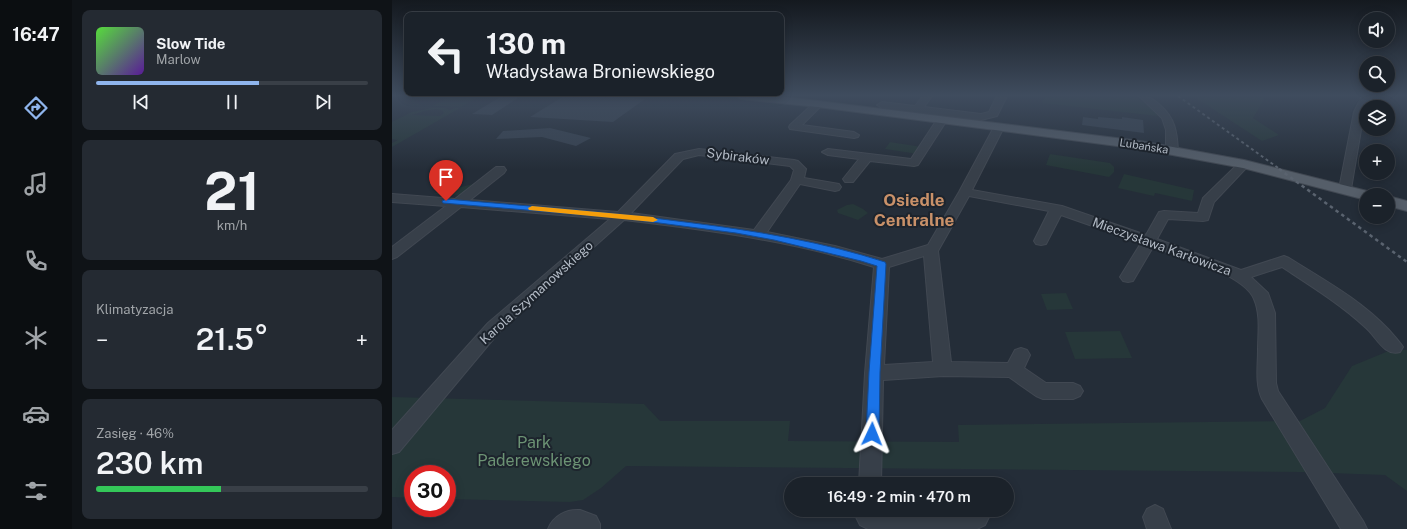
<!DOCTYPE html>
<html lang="pl">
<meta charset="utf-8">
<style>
:root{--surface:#1b222a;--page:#242a32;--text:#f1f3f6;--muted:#a0a4a8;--line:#393f47;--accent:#8fb5ed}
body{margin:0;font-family:"Public Sans",sans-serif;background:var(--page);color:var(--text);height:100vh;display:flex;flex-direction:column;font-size:15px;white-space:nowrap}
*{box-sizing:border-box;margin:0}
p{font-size:13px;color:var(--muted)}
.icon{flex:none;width:22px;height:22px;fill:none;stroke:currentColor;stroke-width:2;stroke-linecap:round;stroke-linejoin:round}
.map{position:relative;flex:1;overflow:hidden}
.details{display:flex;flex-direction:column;gap:10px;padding:10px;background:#0f1317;width:320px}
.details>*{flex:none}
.top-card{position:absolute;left:12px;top:12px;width:380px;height:84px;border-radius:8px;box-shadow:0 2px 10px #0003,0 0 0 1px var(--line);background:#1b222a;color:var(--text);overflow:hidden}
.buttons{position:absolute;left:967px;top:12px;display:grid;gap:8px}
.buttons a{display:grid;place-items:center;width:36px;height:36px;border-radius:50%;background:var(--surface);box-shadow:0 2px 10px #0003,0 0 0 1px var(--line);font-size:20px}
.speed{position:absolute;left:12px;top:465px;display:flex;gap:8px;font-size:20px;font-weight:700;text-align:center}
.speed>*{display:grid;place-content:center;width:52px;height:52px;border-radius:50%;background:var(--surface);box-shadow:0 2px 10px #0003,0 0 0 1px var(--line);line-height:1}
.speed .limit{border:6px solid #d22;background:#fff;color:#111}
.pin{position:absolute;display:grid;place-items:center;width:34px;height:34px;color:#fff;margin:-41px -17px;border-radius:50% 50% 50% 0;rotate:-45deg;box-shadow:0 0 4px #0007}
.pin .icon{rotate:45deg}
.me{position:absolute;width:44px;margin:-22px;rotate:2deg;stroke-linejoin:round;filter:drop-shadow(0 0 3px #0008)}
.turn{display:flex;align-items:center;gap:14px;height:84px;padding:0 16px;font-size:18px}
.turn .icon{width:52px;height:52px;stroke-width:2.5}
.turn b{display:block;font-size:28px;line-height:34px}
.big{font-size:30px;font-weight:600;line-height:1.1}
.details .card{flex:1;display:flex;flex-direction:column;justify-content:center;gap:6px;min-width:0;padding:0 14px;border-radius:8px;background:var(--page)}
.details .dial{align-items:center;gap:0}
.dial b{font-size:52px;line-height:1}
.song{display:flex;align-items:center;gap:12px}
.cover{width:48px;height:48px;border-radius:6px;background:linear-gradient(135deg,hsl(110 70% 55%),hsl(270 70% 35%))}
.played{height:4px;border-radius:2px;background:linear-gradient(90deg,var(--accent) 60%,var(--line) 60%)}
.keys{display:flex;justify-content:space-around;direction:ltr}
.heat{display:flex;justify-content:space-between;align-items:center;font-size:22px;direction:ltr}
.charge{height:6px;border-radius:3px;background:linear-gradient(90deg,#34c759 46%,var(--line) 0)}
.trip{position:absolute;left:392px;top:477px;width:230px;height:40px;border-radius:20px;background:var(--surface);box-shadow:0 2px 10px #0003,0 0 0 1px var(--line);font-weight:600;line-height:40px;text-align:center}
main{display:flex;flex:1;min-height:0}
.tabs{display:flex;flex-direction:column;width:72px;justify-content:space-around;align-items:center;background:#0b0e11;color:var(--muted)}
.tabs .icon{width:28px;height:28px}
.tabs .active{color:var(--accent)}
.tabs b{font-size:18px;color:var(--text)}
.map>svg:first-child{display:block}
.green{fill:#263739;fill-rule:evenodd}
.building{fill:#36414f}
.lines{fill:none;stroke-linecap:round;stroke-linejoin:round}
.minor-casing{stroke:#414852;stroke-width:2}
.major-casing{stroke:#414852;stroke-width:2}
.minor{fill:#373f49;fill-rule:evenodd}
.major{fill:#555e69;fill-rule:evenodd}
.rail-far1{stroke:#5a636f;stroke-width:2;stroke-dasharray:3 3;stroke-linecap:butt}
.rail{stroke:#5a636f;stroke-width:2.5;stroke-dasharray:3.5 3.5;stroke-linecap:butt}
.route{fill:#1a73e8;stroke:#114b97}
.slow{fill:#f59e0b}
.labels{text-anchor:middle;stroke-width:4;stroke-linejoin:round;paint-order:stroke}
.far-street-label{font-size:11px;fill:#b2bac5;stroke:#1d242d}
.street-label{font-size:13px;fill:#b2bac5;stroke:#1d242d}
.near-park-label{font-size:16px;fill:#6c9374;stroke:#1d242d}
.district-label{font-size:17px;font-weight:bold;fill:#c99169;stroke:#1d242d}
</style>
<main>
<nav class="tabs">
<b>16:47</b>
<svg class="icon active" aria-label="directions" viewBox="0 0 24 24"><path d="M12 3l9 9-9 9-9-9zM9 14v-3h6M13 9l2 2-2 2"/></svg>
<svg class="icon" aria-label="music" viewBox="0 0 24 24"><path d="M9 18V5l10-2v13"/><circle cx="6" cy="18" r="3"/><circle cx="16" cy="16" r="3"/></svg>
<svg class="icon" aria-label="phone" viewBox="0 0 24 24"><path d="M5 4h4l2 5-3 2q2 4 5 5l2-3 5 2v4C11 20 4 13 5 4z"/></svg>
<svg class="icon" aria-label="climate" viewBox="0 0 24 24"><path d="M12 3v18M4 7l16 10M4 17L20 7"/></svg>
<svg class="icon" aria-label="car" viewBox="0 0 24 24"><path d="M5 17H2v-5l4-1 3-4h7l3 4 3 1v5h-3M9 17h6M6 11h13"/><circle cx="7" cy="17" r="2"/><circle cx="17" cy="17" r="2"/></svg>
<svg class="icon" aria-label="filters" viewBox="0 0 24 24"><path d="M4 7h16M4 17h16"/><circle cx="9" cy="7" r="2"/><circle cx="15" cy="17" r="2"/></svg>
</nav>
<section class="details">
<div class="card">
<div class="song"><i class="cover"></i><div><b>Slow Tide</b><p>Marlow</p></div></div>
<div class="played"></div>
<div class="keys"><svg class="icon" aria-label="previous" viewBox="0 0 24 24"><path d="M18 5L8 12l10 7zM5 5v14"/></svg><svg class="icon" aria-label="pause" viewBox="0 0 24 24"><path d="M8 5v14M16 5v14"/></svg><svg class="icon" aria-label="next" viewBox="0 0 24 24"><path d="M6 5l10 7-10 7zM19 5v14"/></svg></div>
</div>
<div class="card dial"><b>21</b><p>km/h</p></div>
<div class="card"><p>Klimatyzacja</p>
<div class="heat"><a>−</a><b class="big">21.5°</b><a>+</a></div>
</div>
<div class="card"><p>Zasięg · 46%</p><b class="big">230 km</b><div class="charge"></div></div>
</section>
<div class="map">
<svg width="1015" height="529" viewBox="0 0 1015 529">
<rect width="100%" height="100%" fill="#242d38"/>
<path class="green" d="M59,96H88L69,107L41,106Z
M654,96H744L762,111L766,116L650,103Z
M801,96H874L861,118L887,135L870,141Z
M40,108H53L58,110L63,108H68L0,147V143L6,140L0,139V122L20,112ZM44,109L50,110L52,113L48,116L20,115L32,111Z
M498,142L530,147L526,154L493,149Z
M658,154L718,163L722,167V172L717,177L654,165Z
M732,174L802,190L800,201L763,193L762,196L726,188Z
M89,182L70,195L41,194Z
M461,204L471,209L476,213L466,220L446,213L445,210L455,205Z
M674,293L681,309L655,310L649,294Z
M728,331L740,358L683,359L673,332Z
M999,350H1015V491L993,475L909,472L234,466L209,488L191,500L178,502L55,499V474H21V498L0,497V397L252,404L268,421H398L396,441L567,442L566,425L908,421L933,408L960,366Z"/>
<path class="building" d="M110,96H129L100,115L80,114Z
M172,96H206L253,99L221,122L138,117Z
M691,117L706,119V117L730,119V117L751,120L752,133L690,125Z
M158,128L199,138L184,146L150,137L104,139L111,131Z"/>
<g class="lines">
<g class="minor-casing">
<path id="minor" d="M531,96H540L532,107L589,114L597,112L605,96H615L605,116L589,120L490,108L485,105L490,102L523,106Z
M747,96C757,96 761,99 768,105C783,118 785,132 786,150L784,152H776L774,150V130L770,118Z
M970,96H980L972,112L959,189L957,192H949L947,189L962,112Z
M426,101L431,104L410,125L462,132L467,135L466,137L462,138L398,129L397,127L398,125L423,102Z
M550,117L555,120L526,165L522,166L478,161L461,182H453L451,179L467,159L436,155L430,152L436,149L519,159L546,118Z
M607,124L612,127L580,190L670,206L754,235L767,212L772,211L806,213L811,198L848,162H856L858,164L856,166L822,202L816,220L811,221L776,219L765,239L849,270L892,256L897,258C932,280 969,300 997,330C1002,336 1007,341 1011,347L1008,352C992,357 984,336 973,327C948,304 919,286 890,267L859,277L876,293L883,313L884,383L886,391L971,521L975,529H949L870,399C863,384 866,366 866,350C866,334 869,315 862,299C852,274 786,256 761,247L741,281L736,282L731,281L728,277L749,243L669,215L654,244L649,245L644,244L642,241L657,211L577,196L546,251L559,362L616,363L623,350L629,348L635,350L638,355L632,368L654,383H681L688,386L691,391L688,396L681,399H651L644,396L617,377L551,376L491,380L489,484H467L473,373L482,267C401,241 317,230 232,220L108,331L7,452L0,454V430L96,323L218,219L69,207L5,257L0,259V247L54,206L0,202V194L63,199L104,167H112L114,170L112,173L78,200L226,212L283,154L307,149L402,160L406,161L414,169L412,178L447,184L449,187L447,190L443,191L408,184L375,232L443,246L490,259L536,245L567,192L602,127ZM307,155L398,166L402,170L399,180L362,230L239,213L291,159ZM532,256L541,362L492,365L497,267Z
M763,505L771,509L779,529H755L751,517L755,509Z
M188,510L204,516L208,524V529H156C161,516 174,509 188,510Z
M467,510H594L597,517L593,525L585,529H476L468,525L464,517Z"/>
</g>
<g class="major-casing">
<path id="major" d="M344,96H384L426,101L748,141L852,160L979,192L982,195H974V200L851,168L748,149L426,107L349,99Z
M996,196L1015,201V211L996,206Z"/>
</g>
<use href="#minor" class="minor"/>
<use href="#major" class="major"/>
<path class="rail-far1" d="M786,96L889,170"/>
<path class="rail" d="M887,169L1015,262"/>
</g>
<linearGradient id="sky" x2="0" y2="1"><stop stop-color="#14191f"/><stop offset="0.56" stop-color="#3f4c5e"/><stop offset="1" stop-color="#3f4c5e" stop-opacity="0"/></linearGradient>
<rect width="1015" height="170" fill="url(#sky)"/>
<path class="route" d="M54,199C136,206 219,212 301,223C365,231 431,242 493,262L494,264L488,372L487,434L485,438L480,440L476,438L474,434L477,372L485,266L469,261L382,240L344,233L229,218L51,203L50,201Z"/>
<path class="slow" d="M140,206L261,217L266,220L261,222L137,210L136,208Z"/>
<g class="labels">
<g class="far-street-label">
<text transform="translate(752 146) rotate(9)" y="4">Lubańska</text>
</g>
<g class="street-label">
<text transform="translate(346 156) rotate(7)" y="5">Sybiraków</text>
<text transform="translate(770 246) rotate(20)" y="5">Mieczysława Karłowicza</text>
<text transform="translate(144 292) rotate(-42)" y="5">Karola Szymanowskiego</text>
</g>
<g class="near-park-label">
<text x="142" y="448">Park<tspan x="142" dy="18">Paderewskiego</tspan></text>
</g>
<g class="district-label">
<text x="522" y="206">Osiedle<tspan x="522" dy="20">Centralne</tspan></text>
</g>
</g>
</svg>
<div class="buttons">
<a><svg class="icon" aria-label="sound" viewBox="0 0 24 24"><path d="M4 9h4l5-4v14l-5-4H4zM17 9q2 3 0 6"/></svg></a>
<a><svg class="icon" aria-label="search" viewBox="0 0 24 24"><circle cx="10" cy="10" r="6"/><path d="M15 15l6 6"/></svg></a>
<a><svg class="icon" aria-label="layers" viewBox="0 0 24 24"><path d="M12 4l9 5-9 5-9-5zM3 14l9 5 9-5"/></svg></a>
<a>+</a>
<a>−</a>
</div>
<div class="speed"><div class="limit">30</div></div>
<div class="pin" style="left:54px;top:201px;background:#d93025"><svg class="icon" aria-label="arrive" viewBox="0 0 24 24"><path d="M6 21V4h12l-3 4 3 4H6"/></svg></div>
<svg class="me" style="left:480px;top:434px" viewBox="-20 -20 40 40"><path d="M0-17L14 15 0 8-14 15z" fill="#1a73e8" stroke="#fff" stroke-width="4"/></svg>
<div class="trip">16:49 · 2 min · 470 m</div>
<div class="top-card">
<div class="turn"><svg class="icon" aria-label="left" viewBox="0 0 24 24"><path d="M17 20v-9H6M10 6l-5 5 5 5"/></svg><div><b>130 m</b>Władysława Broniewskiego</div></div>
</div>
</div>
</main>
